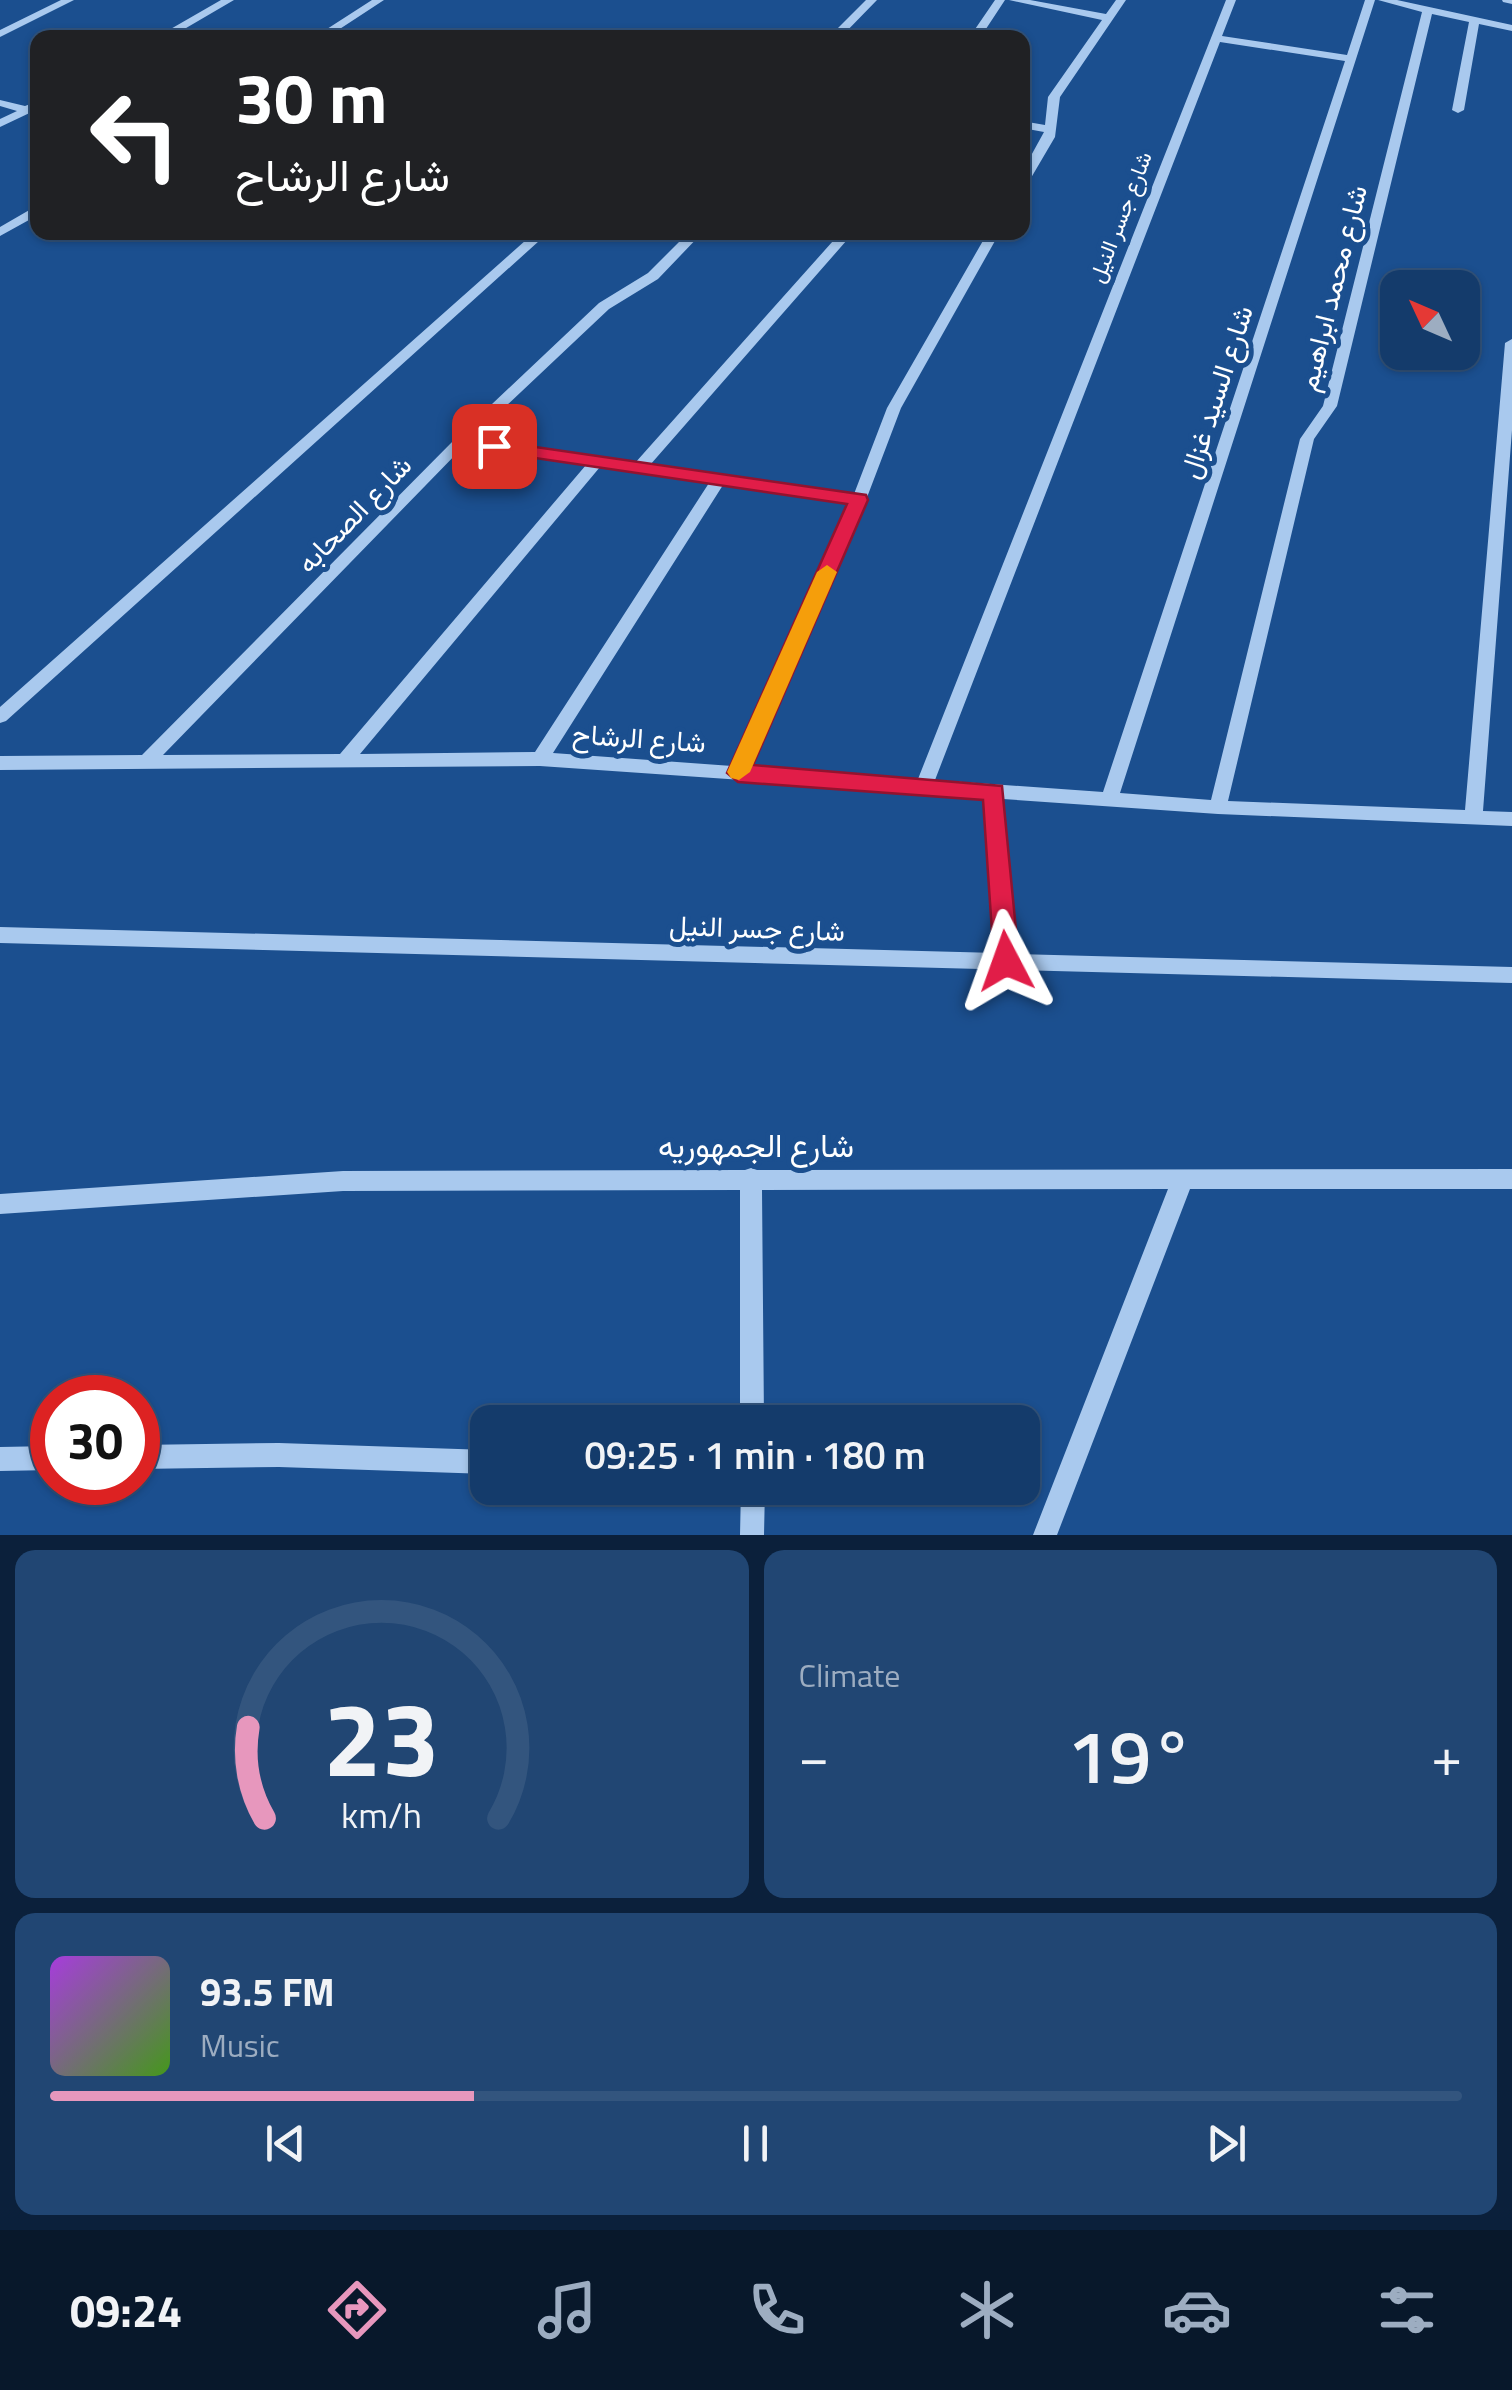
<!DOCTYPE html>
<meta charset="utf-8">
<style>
:root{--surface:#143b6b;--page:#214673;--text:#f1f3f6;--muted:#9dadc1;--line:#33557e;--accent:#e797bd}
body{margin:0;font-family:"Titillium Web",Vazirmatn,sans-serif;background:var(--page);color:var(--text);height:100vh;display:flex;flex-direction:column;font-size:38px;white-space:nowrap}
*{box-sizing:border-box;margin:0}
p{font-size:32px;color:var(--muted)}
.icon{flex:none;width:55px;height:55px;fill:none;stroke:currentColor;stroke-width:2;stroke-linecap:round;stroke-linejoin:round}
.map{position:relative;height:1535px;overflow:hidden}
.details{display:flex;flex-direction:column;gap:15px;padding:15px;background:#0b203b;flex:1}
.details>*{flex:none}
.guide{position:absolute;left:30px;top:30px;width:1000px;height:210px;border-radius:20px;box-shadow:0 2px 8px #0004,0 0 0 2px var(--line);background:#202124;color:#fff;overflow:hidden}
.needle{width:65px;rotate:314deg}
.fabs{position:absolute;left:1380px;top:270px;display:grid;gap:20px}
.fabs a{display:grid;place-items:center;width:100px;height:100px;border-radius:20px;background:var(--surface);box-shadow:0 2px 8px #0004,0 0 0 2px var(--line);font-size:50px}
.speed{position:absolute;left:30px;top:1375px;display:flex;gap:20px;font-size:50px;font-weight:700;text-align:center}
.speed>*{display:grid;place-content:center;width:130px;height:130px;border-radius:50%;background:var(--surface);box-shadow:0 2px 8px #0004,0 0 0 2px var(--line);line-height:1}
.speed .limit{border:15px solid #d22;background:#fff;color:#111}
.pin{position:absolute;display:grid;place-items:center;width:85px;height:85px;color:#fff;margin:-42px;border-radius:20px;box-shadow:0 5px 15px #0006}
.me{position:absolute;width:110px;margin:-55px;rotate:356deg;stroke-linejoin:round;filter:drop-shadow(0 0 8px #0008)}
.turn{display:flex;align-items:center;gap:35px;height:210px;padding:0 40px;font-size:45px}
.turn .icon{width:130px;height:130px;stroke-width:2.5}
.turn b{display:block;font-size:70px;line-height:85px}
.big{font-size:75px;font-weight:600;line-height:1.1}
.details .card{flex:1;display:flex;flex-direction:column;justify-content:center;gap:15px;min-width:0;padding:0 35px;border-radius:20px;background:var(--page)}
.details .dial{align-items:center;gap:0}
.dial svg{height:260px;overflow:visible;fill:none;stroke:var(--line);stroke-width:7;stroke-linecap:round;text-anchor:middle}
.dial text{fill:var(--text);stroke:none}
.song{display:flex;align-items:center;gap:30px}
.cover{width:120px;height:120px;border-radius:15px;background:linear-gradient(135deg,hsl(280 70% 55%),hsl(100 70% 35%))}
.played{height:10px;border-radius:5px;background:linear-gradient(90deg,var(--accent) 30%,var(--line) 30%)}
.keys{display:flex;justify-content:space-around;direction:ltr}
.heat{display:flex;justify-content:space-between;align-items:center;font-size:55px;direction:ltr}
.details .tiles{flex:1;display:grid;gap:15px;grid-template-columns:1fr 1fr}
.card:last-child{grid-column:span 2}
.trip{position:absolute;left:470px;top:1405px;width:570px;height:100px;border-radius:20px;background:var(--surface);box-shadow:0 2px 8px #0004,0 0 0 2px var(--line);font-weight:600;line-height:100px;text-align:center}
.tabs{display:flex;height:160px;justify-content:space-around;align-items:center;background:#08182b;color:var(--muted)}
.tabs .icon{width:70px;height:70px}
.tabs .current{color:var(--accent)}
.tabs b{font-size:45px;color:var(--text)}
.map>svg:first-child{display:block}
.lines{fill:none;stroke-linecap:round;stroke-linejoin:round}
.minor{fill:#a9c9ee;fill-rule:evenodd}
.route{fill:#e11d48;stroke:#92132f;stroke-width:2.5}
.slow{fill:#f59e0b}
.labels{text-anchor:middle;stroke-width:10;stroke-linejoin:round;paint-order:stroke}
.far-street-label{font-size:22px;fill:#fff;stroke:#1b4f8f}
.street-label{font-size:28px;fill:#fff;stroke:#1b4f8f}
.near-street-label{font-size:32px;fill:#fff;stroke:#1b4f8f}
</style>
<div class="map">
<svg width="1512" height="1535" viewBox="0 0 1512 1535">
<rect width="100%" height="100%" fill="#1b4f8f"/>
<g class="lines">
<path class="minor" d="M61,0H74L0,37V30Z
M221,0H234L169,38H155Z
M372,0H384L326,38H313Z
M866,0H877L840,38H828Z
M995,0H1005L980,38H969Z
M1009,0H1030L1106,14L1116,0H1126L1060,97L1055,137L1028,183L1022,186V172L1044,132L1022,128V121L1045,125L1048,97L1102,20Z
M1226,0H1236L1222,36L1347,55L1365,0H1375L1120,793L1211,800L1300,439L1323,406L1422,12L1378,0H1397L1512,25V31L1479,24L1464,110L1458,113L1452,110L1469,22L1432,14L1337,406L1314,439L1228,801L1465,810L1505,343L1512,339V430L1483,811L1512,812V826L1218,814L1003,799L1016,954L1512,967V983L0,943V927L997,953L986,797L540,766L0,770V756L142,755L455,439L599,303L648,273L689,232H703L658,279L609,309L471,439L635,463L841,232H854L650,465L854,494L887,408L988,232H1000L901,408L866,500L749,767L918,779ZM1220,42L1345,61L1103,792L935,780ZM463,447L586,465L340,754L163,755ZM600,467L709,483L535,752L360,754ZM723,485L850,503L732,766L553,753Z
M1502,0H1512V4L1503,2Z
M0,100L25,106L38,101V109L0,127V119L17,111L0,106Z
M38,205V215L0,236V227Z
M535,232H549L6,721L0,723V707Z
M751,1168L757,1170L1512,1169V1189H1190L1057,1535H1033L1168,1189L762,1190L764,1422H740V1190L343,1191L0,1214V1194L343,1171L745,1170Z
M279,1443L488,1450V1474L279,1467L138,1469V1445Z
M52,1446V1470L0,1471V1447Z
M741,1488H765L764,1535H740Z"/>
</g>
<path class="route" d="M494,441L866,495L868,500L753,765L1002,786L1019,961L1015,969L1006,972L998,969L994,961L983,800L738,782L727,773L847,504L488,451L485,446Z"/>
<path class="slow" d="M827,565L837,572L750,772L739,780L731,778L727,772L817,572Z"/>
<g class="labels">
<g class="far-street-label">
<text transform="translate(1120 217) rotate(-69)" y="8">شارع جسر النيل</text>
</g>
<g class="street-label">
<text transform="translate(1332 288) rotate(-76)" y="10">شارع محمد ابراهيم</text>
<text transform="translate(1216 392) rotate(-72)" y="10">شارع السيد غزال</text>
<text transform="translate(354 514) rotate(-46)" y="10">شارع الصحابه</text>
<text transform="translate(639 738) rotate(4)" y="10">شارع الرشاح</text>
<text transform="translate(757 928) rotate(2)" y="10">شارع جسر النيل</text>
</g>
<g class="near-street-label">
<text x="756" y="1157">شارع الجمهوريه</text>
</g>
</g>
</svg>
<div class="fabs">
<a><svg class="needle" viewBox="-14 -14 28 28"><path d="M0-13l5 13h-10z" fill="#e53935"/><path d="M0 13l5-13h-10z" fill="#9dadc1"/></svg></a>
</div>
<div class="speed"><div class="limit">30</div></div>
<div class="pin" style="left:494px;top:446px;background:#d93025"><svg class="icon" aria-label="arrive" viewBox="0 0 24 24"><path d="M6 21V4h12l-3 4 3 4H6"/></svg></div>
<svg class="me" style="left:1006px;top:961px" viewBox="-20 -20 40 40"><path d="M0-17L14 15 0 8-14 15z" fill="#e11d48" stroke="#fff" stroke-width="4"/></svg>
<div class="trip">09:25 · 1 min · 180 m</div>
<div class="guide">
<div class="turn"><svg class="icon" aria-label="left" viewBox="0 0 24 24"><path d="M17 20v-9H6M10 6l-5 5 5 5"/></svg><div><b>30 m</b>شارع الرشاح</div></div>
</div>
</div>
<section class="details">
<div class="tiles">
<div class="card dial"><svg viewBox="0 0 100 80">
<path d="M14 69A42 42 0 1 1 86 69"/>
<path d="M14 69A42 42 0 0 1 9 41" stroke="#e797bd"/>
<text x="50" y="56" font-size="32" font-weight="700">23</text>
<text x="50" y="72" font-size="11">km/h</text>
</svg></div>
<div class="card"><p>Climate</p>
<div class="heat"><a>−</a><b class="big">19°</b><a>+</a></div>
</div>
<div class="card">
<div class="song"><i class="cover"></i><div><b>93.5 FM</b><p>Music</p></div></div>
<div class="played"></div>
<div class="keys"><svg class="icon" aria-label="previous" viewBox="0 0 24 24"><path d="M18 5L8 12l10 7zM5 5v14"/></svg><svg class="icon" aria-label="pause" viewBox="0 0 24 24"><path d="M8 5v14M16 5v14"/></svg><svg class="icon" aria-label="next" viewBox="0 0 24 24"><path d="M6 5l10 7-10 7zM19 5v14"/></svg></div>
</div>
</div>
</section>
<nav class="tabs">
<b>09:24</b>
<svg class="icon current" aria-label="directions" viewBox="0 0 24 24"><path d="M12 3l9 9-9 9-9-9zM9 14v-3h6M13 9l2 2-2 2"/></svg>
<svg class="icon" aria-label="music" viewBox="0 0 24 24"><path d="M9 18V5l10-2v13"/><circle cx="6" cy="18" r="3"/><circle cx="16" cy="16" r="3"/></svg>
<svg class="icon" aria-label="phone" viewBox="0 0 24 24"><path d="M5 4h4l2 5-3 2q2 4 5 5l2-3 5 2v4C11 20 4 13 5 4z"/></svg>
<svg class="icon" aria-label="climate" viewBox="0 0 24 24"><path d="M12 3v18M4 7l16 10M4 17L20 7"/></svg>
<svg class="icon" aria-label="car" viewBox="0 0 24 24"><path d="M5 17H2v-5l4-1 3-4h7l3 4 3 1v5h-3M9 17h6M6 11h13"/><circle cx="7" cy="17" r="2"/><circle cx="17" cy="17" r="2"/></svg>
<svg class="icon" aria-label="filters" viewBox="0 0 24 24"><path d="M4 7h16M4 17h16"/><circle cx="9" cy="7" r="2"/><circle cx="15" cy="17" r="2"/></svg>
</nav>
